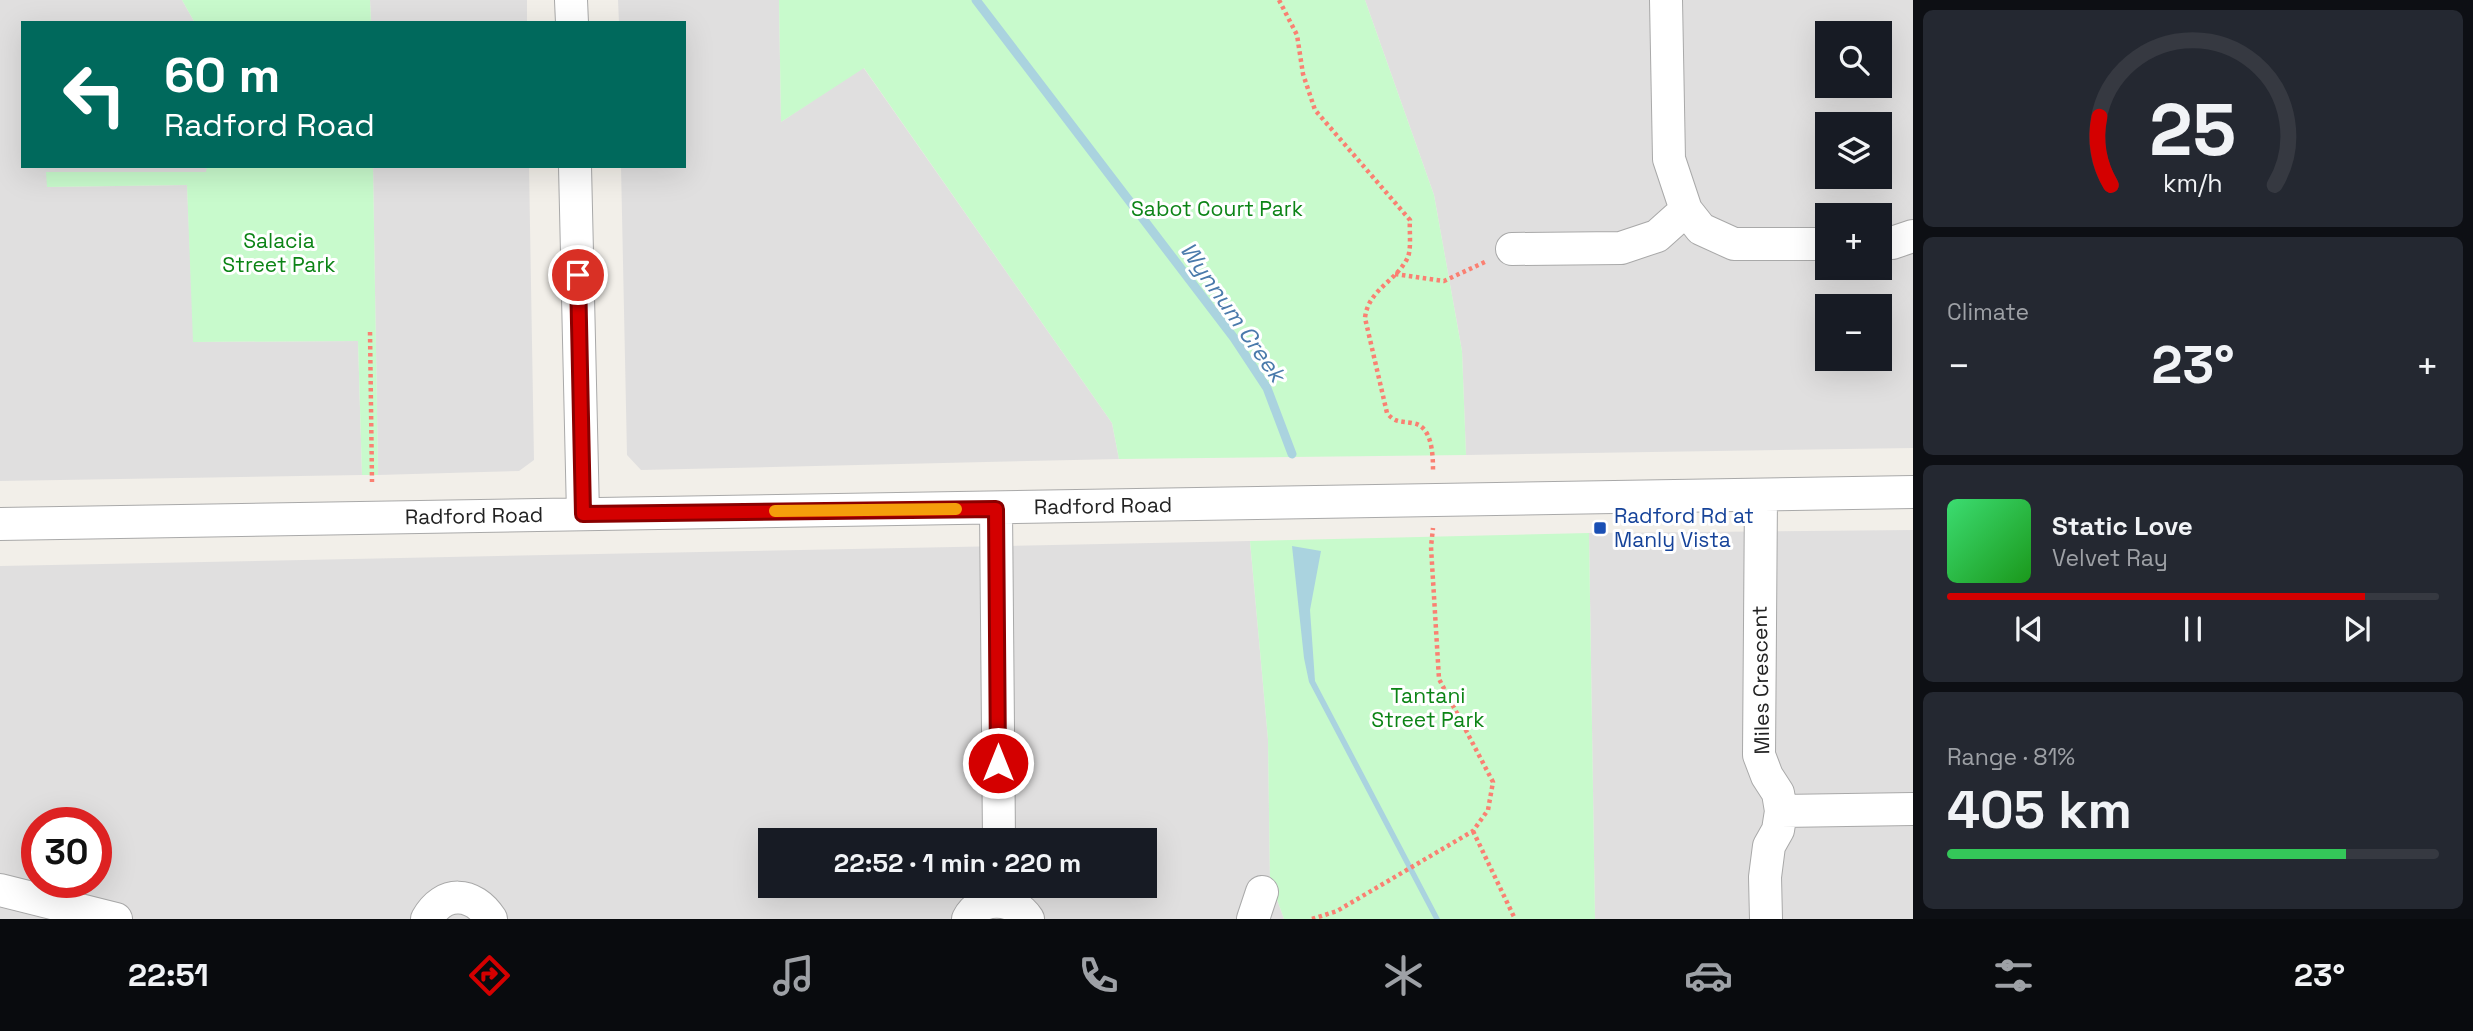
<!DOCTYPE html>
<meta charset="utf-8">
<style>
:root{--surface:#171b24;--page:#242831;--text:#f1f3f6;--muted:#9ea1a6;--line:#363941;--accent:#d40000}
body{margin:0;font-family:"Space Grotesk",sans-serif;background:var(--page);color:var(--text);height:100vh;display:flex;flex-direction:column;font-size:26px;white-space:nowrap}
*{box-sizing:border-box;margin:0}
p{font-size:23px;color:var(--muted)}
.icon{flex:none;width:38px;height:38px;fill:none;stroke:currentColor;stroke-width:2;stroke-linecap:round;stroke-linejoin:round}
.map{position:relative;flex:1;overflow:hidden}
.panel{display:flex;flex-direction:column;gap:10px;padding:10px;background:#0d0f14;width:560px}
.panel>*{flex:none}
.hud{position:absolute;left:21px;top:21px;width:665px;height:147px;border-radius:0px;box-shadow:0 7px 28px #0002;background:#00695c;color:#fff;overflow:hidden}
.buttons{position:absolute;left:1815px;top:21px;display:grid;gap:14px}
.buttons a{display:grid;place-items:center;width:77px;height:77px;border-radius:0px;background:var(--surface);box-shadow:0 7px 28px #0002;font-size:35px}
.speed{position:absolute;left:21px;top:807px;display:flex;gap:14px;font-size:35px;font-weight:700;text-align:center}
.speed>*{display:grid;place-content:center;width:91px;height:91px;border-radius:50%;background:var(--surface);box-shadow:0 7px 28px #0002;line-height:1}
.speed .limit{border:10px solid #d22;background:#fff;color:#111}
.pin{position:absolute;display:grid;place-items:center;width:60px;height:60px;color:#fff;margin:-30px;border:4px solid #fff;border-radius:50%;box-shadow:0 2px 7px #0007}
.me{position:absolute;width:77px;margin:-38px;rotate:0deg;stroke-linejoin:round;filter:drop-shadow(0 0 5px #0008)}
.turn{display:flex;align-items:center;gap:24px;height:147px;padding:0 28px;font-size:32px}
.turn .icon{width:91px;height:91px;stroke-width:2.5}
.turn b{display:block;font-size:49px;line-height:60px}
.big{font-size:52px;font-weight:700;line-height:1.1}
.panel .widget{flex:1;display:flex;flex-direction:column;justify-content:center;gap:10px;min-width:0;padding:0 24px;border-radius:10px;background:var(--page)}
.panel .dial{align-items:center;gap:0}
.dial svg{height:182px;overflow:visible;fill:none;stroke:var(--line);stroke-width:7;stroke-linecap:round;text-anchor:middle}
.dial text{fill:var(--text);stroke:none}
.song{display:flex;align-items:center;gap:21px}
.cover{width:84px;height:84px;border-radius:10px;background:linear-gradient(135deg,hsl(140 70% 55%),hsl(120 70% 35%))}
.played{height:7px;border-radius:4px;background:linear-gradient(90deg,var(--accent) 85%,var(--line) 85%)}
.keys{display:flex;justify-content:space-around;direction:ltr}
.heat{display:flex;justify-content:space-between;align-items:center;font-size:38px;direction:ltr}
.charge{height:10px;border-radius:5px;background:linear-gradient(90deg,#34c759 81%,var(--line) 0)}
.trip{position:absolute;left:758px;top:828px;width:399px;height:70px;border-radius:0px;background:var(--surface);box-shadow:0 7px 28px #0002;font-weight:700;line-height:70px;text-align:center}
.tab-bar{display:flex;height:112px;justify-content:space-around;align-items:center;background:#090b0e;color:var(--muted)}
.tab-bar .icon{width:49px;height:49px}
.tab-bar .selected{color:var(--accent)}
.tab-bar b{font-size:32px;color:var(--text)}
main{display:flex;flex:1;min-height:0}
.map>svg:first-child{display:block}
.residential{fill:#e0dfdf;fill-rule:evenodd}
.park{fill:#c8facc}
.water{fill:#aad3df}
.lines{fill:none;stroke-linecap:round;stroke-linejoin:round}
.stream{stroke:#aad3df;stroke-width:9}
.minor-casing{stroke:#a9a9a9;stroke-width:34}
.path{stroke:#fa8072;stroke-width:4.5;stroke-dasharray:3.5 3.5;stroke-linecap:butt}
.minor{stroke:#fff;stroke-width:32}
.route-casing{stroke:#8a0000;stroke-width:18}
.route{stroke:#d40000;stroke-width:12}
.slow{stroke:#f59e0b;stroke-width:12}
.transit-dot{fill:#1a4fb4;stroke:#fff;stroke-width:2.5}
.labels{text-anchor:middle;stroke-width:6;stroke-linejoin:round;paint-order:stroke}
.park-label{font-size:21px;fill:#0c8416;stroke:#fff}
.street-label{font-size:21px;fill:#222;stroke:#fff}
.transit-label{font-size:21px;fill:#164399;stroke:#fff;text-anchor:start}
.water-label{font-size:23px;font-style:italic;fill:#4a7aab;stroke:#fff}
</style>
<main>
<div class="map">
<svg width="1913" height="919" viewBox="0 0 1913 919">
<rect width="100%" height="100%" fill="#f2efe9"/>
<path class="residential" d="M0,0H182L195,23H23V166H207V172H47V187L187,185L194,342L358,341L362,475L0,481Z
M370,0H527V23H371Z
M618,0H779L781,122L863,67L1112,423L1119,459L641,470L627,455L621,166H684V23H619Z
M1365,0H1913V448L1466,455L1462,351L1434,195ZM1827,33H1880V86H1827ZM1827,124H1880V177H1827ZM1827,215H1880V268H1827ZM1827,306H1880V359H1827Z
M373,166H529L534,460L519,471L378,475Z
M1913,530V919H1595L1589,533Z
M1250,541L1268,739L1270,880L1284,919H0V566ZM37,822H96V882H37ZM770,840H1144V886H770Z"/>
<path class="park" d="M182,0H370L371,23H195Z
M779,0H1365L1434,195L1462,351L1466,455L1119,459L1112,423L864,68L781,122Z
M207,166H373L378,475H362L358,341L193,342L187,185L47,187L46,172H206Z
M1589,533L1595,919H1284L1270,880L1268,739L1250,541Z"/>
<path class="water" d="M1292,546L1321,551L1310,610L1315,681L1440,919H1434L1309,682L1304,658Z"/>
<g class="lines">
<path class="stream" d="M976,0L1234,338L1267,388L1292,454"/>
<g class="minor-casing">
<path id="minor" d="M571,0L572,23
M1666,0L1669,159L1686,210L1701,229L1734,244H1827
M575,166L583,514
M1880,243H1892L1913,236
M1512,249L1621,248L1657,236L1686,210
M1761,495L1759,755L1767,776L1778,793L1781,811L1778,830L1769,846L1765,877L1766,919
M996,509L999,840
M0,524L1913,492
M1781,811L1913,809
M0,890L116,919
M427,919C443,890 473,891 491,919
M968,919C980,895 1014,897 1028,919
M1253,919L1262,892"/>
</g>
<path class="path" d="M1279,0L1297,35L1303,74L1315,110L1410,220C1409,231 1412,250 1407,259C1395,282 1368,290 1365,318L1387,413C1395,423 1401,421 1412,423C1432,425 1433,454 1433,470
M1395,274L1444,281L1487,261
M370,332L372,482
M1473,831L1515,919
M1312,919L1337,911L1473,831L1488,810L1493,782L1439,679L1431,547L1433,528"/>
<use href="#minor" class="minor"/>
</g>
<g class="lines">
<g class="route-casing">
<path id="route" d="M578,275L583,514L996,509L998,763"/>
</g>
<use href="#route" class="route"/>
<path class="slow" d="M775,511L956,509"/>
</g>
<rect class="transit-dot" x="1593" y="521" width="14" height="14" rx="3.5"/>
<g class="labels">
<g class="park-label">
<text x="1217" y="216">Sabot Court Park</text>
<text x="279" y="248">Salacia<tspan x="279" dy="24">Street Park</tspan></text>
<text x="1428" y="703">Tantani<tspan x="1428" dy="24">Street Park</tspan></text>
</g>
<g class="street-label">
<text transform="translate(1103 506) rotate(-1)" y="7">Radford Road</text>
<text transform="translate(474 516) rotate(-1)" y="7">Radford Road</text>
<text transform="translate(1761 680) rotate(-91)" y="7">Miles Crescent</text>
</g>
<g class="transit-label">
<text x="1614" y="523">Radford Rd at<tspan x="1614" dy="24">Manly Vista</tspan></text>
</g>
<g class="water-label">
<text transform="translate(1233 312) rotate(55)" y="8">Wynnum Creek</text>
</g>
</g>
</svg>
<div class="buttons">
<a><svg class="icon" aria-label="search" viewBox="0 0 24 24"><circle cx="10" cy="10" r="6"/><path d="M15 15l6 6"/></svg></a>
<a><svg class="icon" aria-label="layers" viewBox="0 0 24 24"><path d="M12 4l9 5-9 5-9-5zM3 14l9 5 9-5"/></svg></a>
<a>+</a>
<a>−</a>
</div>
<div class="speed"><div class="limit">30</div></div>
<div class="pin" style="left:578px;top:275px;background:#d93025"><svg class="icon" aria-label="arrive" viewBox="0 0 24 24"><path d="M6 21V4h12l-3 4 3 4H6"/></svg></div>
<svg class="me" style="left:998px;top:763px" viewBox="-20 -20 40 40"><circle r="17" fill="#d40000" stroke="#fff" stroke-width="3"/><path d="M0-11L8 9 0 5-8 9z" fill="#fff"/></svg>
<div class="trip">22:52 · 1 min · 220 m</div>
<div class="hud">
<div class="turn"><svg class="icon" aria-label="left" viewBox="0 0 24 24"><path d="M17 20v-9H6M10 6l-5 5 5 5"/></svg><div><b>60 m</b>Radford Road</div></div>
</div>
</div>
<section class="panel">
<div class="widget dial"><svg viewBox="0 0 100 80">
<path d="M14 69A42 42 0 1 1 86 69"/>
<path d="M14 69A42 42 0 0 1 9 39" stroke="#d40000"/>
<text x="50" y="56" font-size="32" font-weight="700">25</text>
<text x="50" y="72" font-size="11">km/h</text>
</svg></div>
<div class="widget"><p>Climate</p>
<div class="heat"><a>−</a><b class="big">23°</b><a>+</a></div>
</div>
<div class="widget">
<div class="song"><i class="cover"></i><div><b>Static Love</b><p>Velvet Ray</p></div></div>
<div class="played"></div>
<div class="keys"><svg class="icon" aria-label="previous" viewBox="0 0 24 24"><path d="M18 5L8 12l10 7zM5 5v14"/></svg><svg class="icon" aria-label="pause" viewBox="0 0 24 24"><path d="M8 5v14M16 5v14"/></svg><svg class="icon" aria-label="next" viewBox="0 0 24 24"><path d="M6 5l10 7-10 7zM19 5v14"/></svg></div>
</div>
<div class="widget"><p>Range · 81%</p><b class="big">405 km</b><div class="charge"></div></div>
</section>
</main>
<nav class="tab-bar">
<b>22:51</b>
<svg class="icon selected" aria-label="directions" viewBox="0 0 24 24"><path d="M12 3l9 9-9 9-9-9zM9 14v-3h6M13 9l2 2-2 2"/></svg>
<svg class="icon" aria-label="music" viewBox="0 0 24 24"><path d="M9 18V5l10-2v13"/><circle cx="6" cy="18" r="3"/><circle cx="16" cy="16" r="3"/></svg>
<svg class="icon" aria-label="phone" viewBox="0 0 24 24"><path d="M5 4h4l2 5-3 2q2 4 5 5l2-3 5 2v4C11 20 4 13 5 4z"/></svg>
<svg class="icon" aria-label="climate" viewBox="0 0 24 24"><path d="M12 3v18M4 7l16 10M4 17L20 7"/></svg>
<svg class="icon" aria-label="car" viewBox="0 0 24 24"><path d="M5 17H2v-5l4-1 3-4h7l3 4 3 1v5h-3M9 17h6M6 11h13"/><circle cx="7" cy="17" r="2"/><circle cx="17" cy="17" r="2"/></svg>
<svg class="icon" aria-label="filters" viewBox="0 0 24 24"><path d="M4 7h16M4 17h16"/><circle cx="9" cy="7" r="2"/><circle cx="15" cy="17" r="2"/></svg>
<b>23°</b>
</nav>
